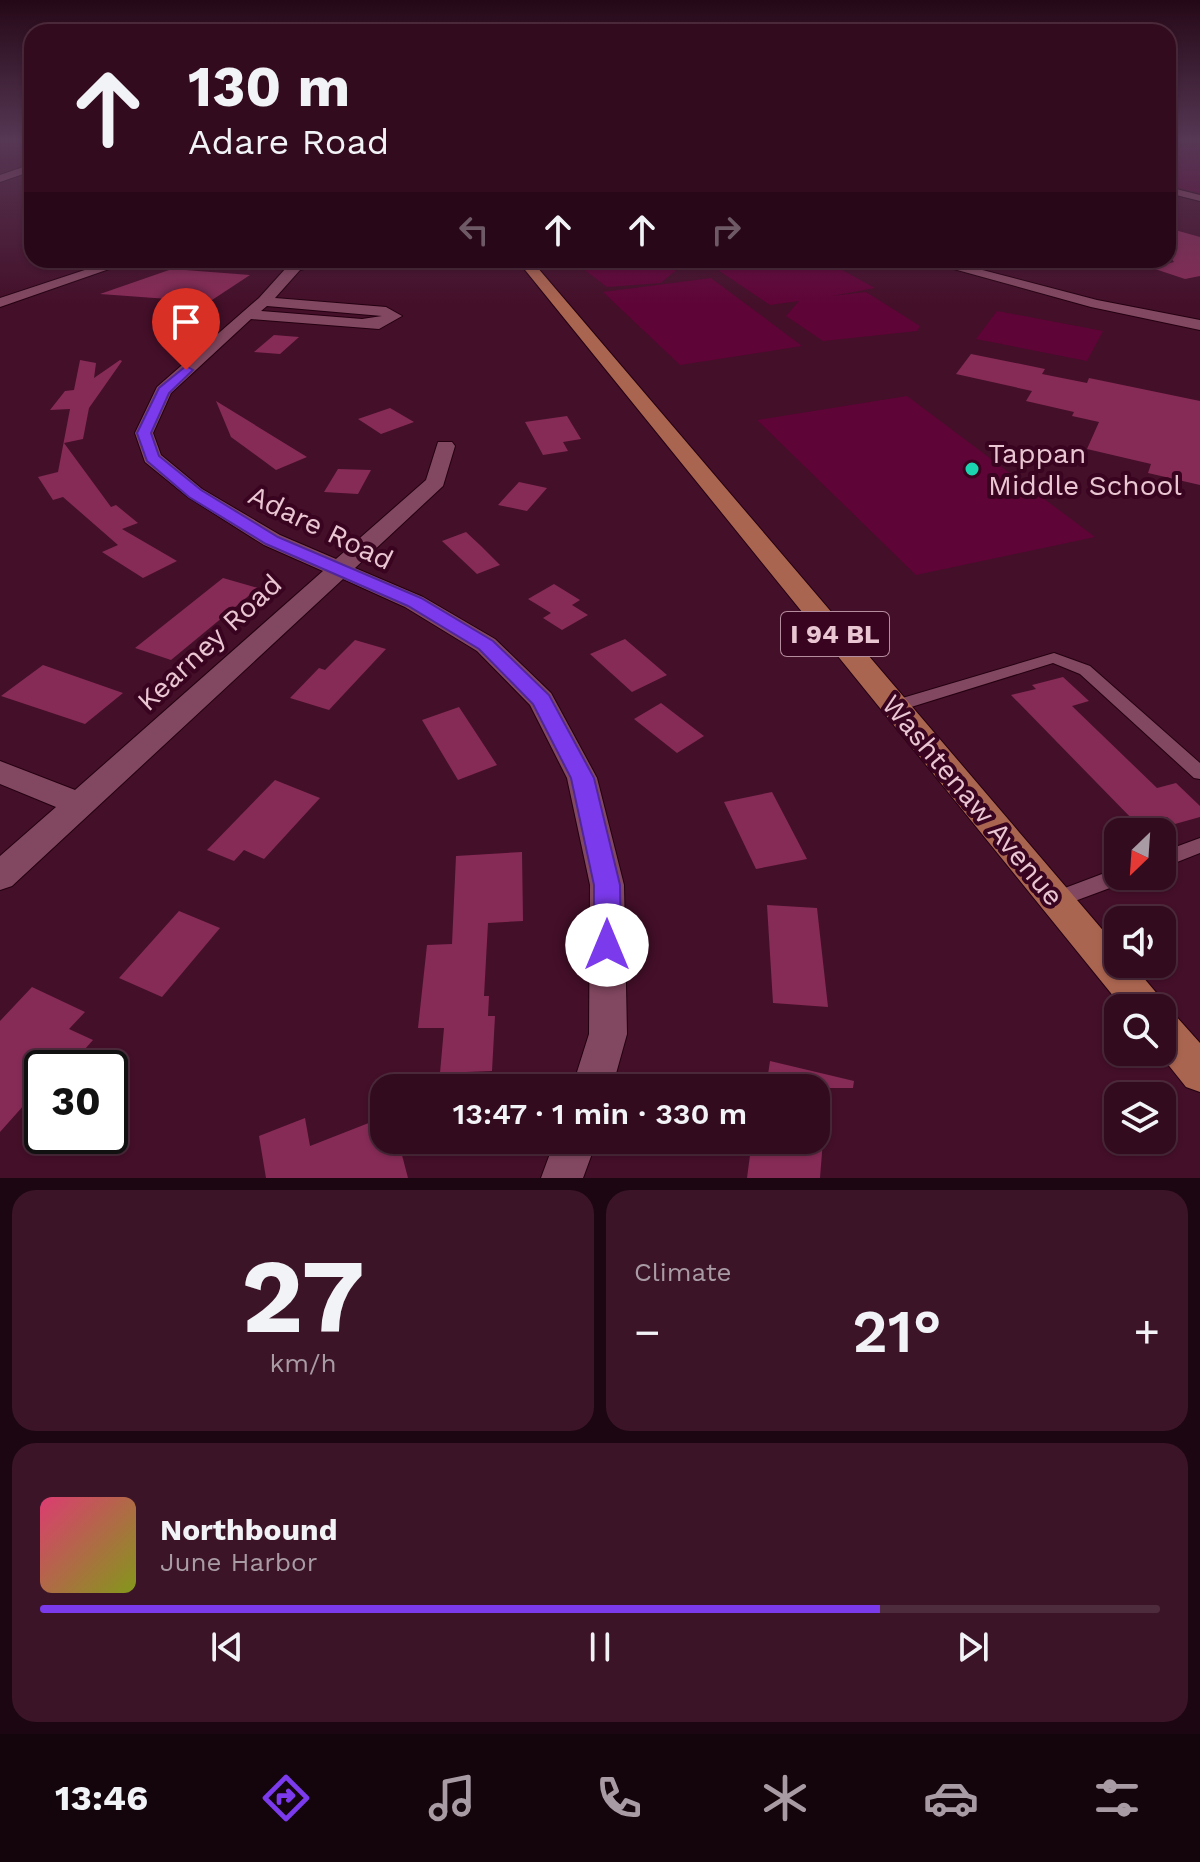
<!DOCTYPE html>
<meta charset="utf-8">
<style>
:root{--surface:#330b1f;--page:#3b1428;--text:#f1f3f6;--muted:#a99ba4;--line:#4e2b3d;--accent:#7c3aed}
body{margin:0;font-family:"Work Sans",sans-serif;background:var(--page);color:var(--text);height:100vh;display:flex;flex-direction:column;font-size:30px;white-space:nowrap}
*{box-sizing:border-box;margin:0}
p{font-size:26px;color:var(--muted)}
.icon{flex:none;width:44px;height:44px;fill:none;stroke:currentColor;stroke-width:2;stroke-linecap:round;stroke-linejoin:round}
.map{position:relative;height:1178px;overflow:hidden}
.drawer{display:flex;flex-direction:column;gap:12px;padding:12px;background:#1c0611;flex:1}
.drawer>*{flex:none}
.banner{position:absolute;left:24px;top:24px;width:1152px;height:244px;border-radius:24px;box-shadow:0 2px 6px #0004,0 0 0 2px var(--line);background:#330b1f;color:var(--text);overflow:hidden}
.needle{width:52px;rotate:205deg}
.controls{position:absolute;left:1104px;top:818px;display:grid;gap:16px}
.controls a{display:grid;place-items:center;width:72px;height:72px;border-radius:16px;background:var(--surface);box-shadow:0 2px 6px #0004,0 0 0 2px var(--line);font-size:40px}
.speed{position:absolute;left:24px;top:1050px;display:flex;gap:16px;font-size:40px;font-weight:700;text-align:center}
.speed>*{display:grid;place-content:center;width:104px;height:104px;border-radius:50%;background:var(--surface);box-shadow:0 2px 6px #0004,0 0 0 2px var(--line);line-height:1}
.speed .limit{border:4px solid #111;border-radius:12px;background:#fff;color:#111}
.pin{position:absolute;display:grid;place-items:center;width:68px;height:68px;color:#fff;margin:-82px -34px;border-radius:50% 50% 50% 0;rotate:-45deg;box-shadow:0 0 8px #0007}
.pin .icon{rotate:45deg}
.me{position:absolute;width:88px;margin:-44px;rotate:0deg;stroke-linejoin:round;filter:drop-shadow(0 0 6px #0008)}
.turn{display:flex;align-items:center;gap:28px;height:168px;padding:0 32px;font-size:36px}
.turn .icon{width:104px;height:104px;stroke-width:2.5}
.turn b{display:block;font-size:56px;line-height:68px}
.lanes{display:flex;align-items:center;height:76px;padding:0 32px;background:#0003;justify-content:center;gap:40px;direction:ltr}
.lanes .off{opacity:.35}
.big{font-size:60px;font-weight:600;line-height:1.1}
.drawer .tile{flex:1;display:flex;flex-direction:column;justify-content:center;gap:12px;min-width:0;padding:0 28px;border-radius:24px;background:var(--page)}
.drawer .dial{align-items:center;gap:0}
.dial b{font-size:104px;line-height:1}
.song{display:flex;align-items:center;gap:24px}
.cover{width:96px;height:96px;border-radius:12px;background:linear-gradient(135deg,hsl(340 70% 55%),hsl(70 70% 35%))}
.played{height:8px;border-radius:4px;background:linear-gradient(90deg,var(--accent) 75%,var(--line) 75%)}
.keys{display:flex;justify-content:space-around;direction:ltr}
.heat{display:flex;justify-content:space-between;align-items:center;font-size:44px;direction:ltr}
.drawer .tiles{flex:1;display:grid;gap:12px;grid-template-columns:1fr 1fr}
.tile:last-child{grid-column:span 2}
.trip{position:absolute;left:370px;top:1074px;width:460px;height:80px;border-radius:24px;background:var(--surface);box-shadow:0 2px 6px #0004,0 0 0 2px var(--line);font-weight:600;line-height:80px;text-align:center}
.tab-bar{display:flex;height:128px;justify-content:space-around;align-items:center;background:#14040c;color:var(--muted)}
.tab-bar .icon{width:56px;height:56px}
.tab-bar .active{color:var(--accent)}
.tab-bar b{font-size:36px;color:var(--text)}
.map>svg:first-child{display:block}
.green{fill:#5f0437}
.building{fill:#862b56}
.lines{fill:none;stroke-linecap:round;stroke-linejoin:round}
.service-casing{stroke:#240011;stroke-width:2}
.minor-casing{stroke:#240011;stroke-width:2}
.secondary-casing{stroke:#240011;stroke-width:2}
.primary-casing{stroke:#240011;stroke-width:2}
.service{fill:#834861;fill-rule:evenodd}
.minor{fill:#834861;fill-rule:evenodd}
.secondary{fill:#834861;fill-rule:evenodd}
.primary{fill:#aa6550;fill-rule:evenodd}
.route{fill:#7c3aed;stroke:#51269a;stroke-width:2}
.poi-dot{fill:#1bd5b1;stroke:#39041f;stroke-width:3}
.labels{text-anchor:middle;stroke-width:8;stroke-linejoin:round;paint-order:stroke}
.shield{fill:#39041f;stroke:#b58c9d;stroke-width:2}
.shield-label{font-size:26px;font-weight:bold;fill:#eac6d3}
.poi-label{font-size:28px;fill:#eac6d3;stroke:#39041f;text-anchor:start}
.street-label{font-size:28px;fill:#eac6d3;stroke:#39041f}
</style>
<div class="map">
<svg width="1200" height="1178" viewBox="0 0 1200 1178">
<rect width="100%" height="100%" fill="#440f29"/>
<path class="green" d="M1168,145L1200,148V193L1168,185Z
M583,260H672L681,266L661,283L607,287L578,265Z
M703,260H824L875,288L832,296L866,292L920,326L917,331L823,341L786,316L799,301L770,305Z
M711,278L802,346L680,365L603,292Z
M997,311L1103,331L1087,361L976,339Z
M907,396L1095,537L916,575L757,420Z"/>
<path class="building" d="M1168,228L1200,237V276L1185,279L1152,268L1174,262L1168,254Z
M172,269L250,275L209,302L100,294Z
M274,335L299,337L280,354L254,352Z
M971,354L1045,369L1042,374L1087,383L1089,378L1200,401V485L1148,473L1151,464L1087,449L1099,422L1072,416L1074,412L1026,401L1032,391L956,374Z
M80,360L96,363L94,378L120,360L122,361L89,408L83,439L64,443L111,507L116,505L138,523L122,529L177,561L143,578L102,552L118,545L63,497L53,500L38,477L58,472L70,409L50,410L65,391L74,390Z
M216,401L307,457L276,470L231,437Z
M390,408L414,422L381,434L358,419Z
M567,416L581,439L563,442L568,451L543,455L525,422Z
M338,469L371,470L358,494L324,492Z
M519,482L547,488L527,511L498,505Z
M466,532L481,546L500,565L477,574L442,541Z
M223,578L258,588L171,660L135,648Z
M554,584L580,600L572,605L588,615L562,630L543,618L551,613L528,599Z
M625,639L667,675L632,692L590,654Z
M355,640L386,649L329,710L290,698L319,668L325,670Z
M43,665L123,693L85,724L1,696Z
M1063,677L1089,701L1072,706L1157,788L1176,783L1200,806V817L1175,824L1167,817L1138,825L1011,695L1036,689L1032,685Z
M661,703L704,736L677,753L634,719Z
M459,707L497,765L458,780L422,720Z
M275,780L320,798L264,859L244,850L234,861L207,850Z
M772,792L807,859L756,869L724,802Z
M522,852L523,921L488,923L484,996H489L488,1016H495L492,1071L440,1073L444,1028H418L427,945L452,944L456,856Z
M767,905L817,908L828,1007L773,1003Z
M179,911L220,928L162,997L119,978Z
M32,987L85,1012L69,1029L93,1040L68,1068H42V1099L33,1095L0,1132V1021Z
M770,1061L854,1081L853,1088H766Z
M384,1117V1140H398L408,1178H266L259,1136L305,1118L310,1146Z
M752,1140H823L820,1178H747Z"/>
<g class="lines">
<g class="service-casing">
<path id="service" d="M1054,653L1090,666L1200,763V779L1194,778L1080,674L1053,663L895,712L889,710L887,706L889,702Z
M1200,838V853L1162,868V852Z
M1118,868V876H1129L1126,882L1056,908L1049,906L1046,900L1049,894Z"/>
</g>
<g class="minor-casing">
<path id="minor" d="M32,164V171L0,182V175Z
M1168,187L1200,195V201L1168,193Z
M115,260H135L0,307V298Z
M281,260H340L300,270L275,298L386,307L402,316L379,329L251,319L171,393L153,433L161,455L202,489L280,535L336,559L426,480L438,442H452L455,446L443,486L355,568L423,597L495,639L551,693L597,778L624,885L627,1034L612,1088H572L589,1034L590,885L567,778L530,705L477,651L405,607L343,579L12,886L0,890V856L56,807L0,784V761L75,790L323,571L264,545L188,497L145,462L135,433L157,387L259,298L287,267ZM267,306L382,316L362,319L261,311Z
M555,1140H597L583,1178H541Z"/>
</g>
<g class="secondary-casing">
<path id="secondary" d="M921,260H944L1097,300L1200,320V330L1091,307Z"/>
</g>
<g class="primary-casing">
<path id="primary" d="M517,260H531L1118,948V964H1132L1159,996L1163,1011L1175,1015L1200,1043V1092L1186,1087L1158,1052H1162V1008H1123Z"/>
</g>
<use href="#service" class="service"/>
<use href="#minor" class="minor"/>
<use href="#secondary" class="secondary"/>
<use href="#primary" class="primary"/>
</g>
<linearGradient id="sky" x2="0" y2="1"><stop stop-color="#250817"/><stop offset="0.46" stop-color="#563754"/><stop offset="1" stop-color="#563754" stop-opacity="0"/></linearGradient>
<rect width="1200" height="304" fill="url(#sky)"/>
<path class="route" d="M186,366L193,370L169,393L151,433L159,456L201,490L278,537L421,598L493,641L549,695L594,778L620,885L621,945L617,953L607,957L598,953L594,945V885L571,778L533,704L479,649L408,606L266,544L189,497L147,461L137,433L159,388Z"/>
<circle class="poi-dot" cx="972" cy="469" r="8"/>
<g class="labels">
<rect class="shield" x="781" y="612" width="108" height="44" rx="6"/>
<g class="shield-label">
<text x="835" y="643">I 94 BL</text>
</g>
<g class="poi-label">
<text x="988" y="463">Tappan<tspan x="988" dy="32">Middle School</tspan></text>
</g>
<g class="street-label">
<text transform="translate(321 527) rotate(26)" y="10">Adare Road</text>
<text transform="translate(209 642) rotate(-43)" y="10">Kearney Road</text>
<text transform="translate(973 800) rotate(50)" y="10">Washtenaw Avenue</text>
</g>
</g>
</svg>
<div class="controls">
<a><svg class="needle" viewBox="-14 -14 28 28"><path d="M0-13l5 13h-10z" fill="#e53935"/><path d="M0 13l5-13h-10z" fill="#a99ba4"/></svg></a>
<a><svg class="icon" aria-label="sound" viewBox="0 0 24 24"><path d="M4 9h4l5-4v14l-5-4H4zM17 9q2 3 0 6"/></svg></a>
<a><svg class="icon" aria-label="search" viewBox="0 0 24 24"><circle cx="10" cy="10" r="6"/><path d="M15 15l6 6"/></svg></a>
<a><svg class="icon" aria-label="layers" viewBox="0 0 24 24"><path d="M12 4l9 5-9 5-9-5zM3 14l9 5 9-5"/></svg></a>
</div>
<div class="speed"><div class="limit">30</div></div>
<div class="pin" style="left:186px;top:370px;background:#d93025"><svg class="icon" aria-label="arrive" viewBox="0 0 24 24"><path d="M6 21V4h12l-3 4 3 4H6"/></svg></div>
<svg class="me" style="left:607px;top:945px" viewBox="-20 -20 40 40"><circle r="19" fill="#fff"/><path d="M0-13L10 11 0 6-10 11z" fill="#7c3aed"/></svg>
<div class="trip">13:47 · 1 min · 330 m</div>
<div class="banner">
<div class="turn"><svg class="icon" aria-label="ahead" viewBox="0 0 24 24"><path d="M12 20V5M6 11l6-6 6 6"/></svg><div><b>130 m</b>Adare Road</div></div>
<div class="lanes"><svg class="icon off" aria-label="left" viewBox="0 0 24 24"><path d="M17 20v-9H6M10 6l-5 5 5 5"/></svg><svg class="icon" aria-label="ahead" viewBox="0 0 24 24"><path d="M12 20V5M6 11l6-6 6 6"/></svg><svg class="icon" aria-label="ahead" viewBox="0 0 24 24"><path d="M12 20V5M6 11l6-6 6 6"/></svg><svg class="icon off" aria-label="right" viewBox="0 0 24 24"><path d="M7 20v-9h11M14 6l5 5-5 5"/></svg></div>
</div>
</div>
<section class="drawer">
<div class="tiles">
<div class="tile dial"><b>27</b><p>km/h</p></div>
<div class="tile"><p>Climate</p>
<div class="heat"><a>−</a><b class="big">21°</b><a>+</a></div>
</div>
<div class="tile">
<div class="song"><i class="cover"></i><div><b>Northbound</b><p>June Harbor</p></div></div>
<div class="played"></div>
<div class="keys"><svg class="icon" aria-label="previous" viewBox="0 0 24 24"><path d="M18 5L8 12l10 7zM5 5v14"/></svg><svg class="icon" aria-label="pause" viewBox="0 0 24 24"><path d="M8 5v14M16 5v14"/></svg><svg class="icon" aria-label="next" viewBox="0 0 24 24"><path d="M6 5l10 7-10 7zM19 5v14"/></svg></div>
</div>
</div>
</section>
<nav class="tab-bar">
<b>13:46</b>
<svg class="icon active" aria-label="directions" viewBox="0 0 24 24"><path d="M12 3l9 9-9 9-9-9zM9 14v-3h6M13 9l2 2-2 2"/></svg>
<svg class="icon" aria-label="music" viewBox="0 0 24 24"><path d="M9 18V5l10-2v13"/><circle cx="6" cy="18" r="3"/><circle cx="16" cy="16" r="3"/></svg>
<svg class="icon" aria-label="phone" viewBox="0 0 24 24"><path d="M5 4h4l2 5-3 2q2 4 5 5l2-3 5 2v4C11 20 4 13 5 4z"/></svg>
<svg class="icon" aria-label="climate" viewBox="0 0 24 24"><path d="M12 3v18M4 7l16 10M4 17L20 7"/></svg>
<svg class="icon" aria-label="car" viewBox="0 0 24 24"><path d="M5 17H2v-5l4-1 3-4h7l3 4 3 1v5h-3M9 17h6M6 11h13"/><circle cx="7" cy="17" r="2"/><circle cx="17" cy="17" r="2"/></svg>
<svg class="icon" aria-label="filters" viewBox="0 0 24 24"><path d="M4 7h16M4 17h16"/><circle cx="9" cy="7" r="2"/><circle cx="15" cy="17" r="2"/></svg>
</nav>
